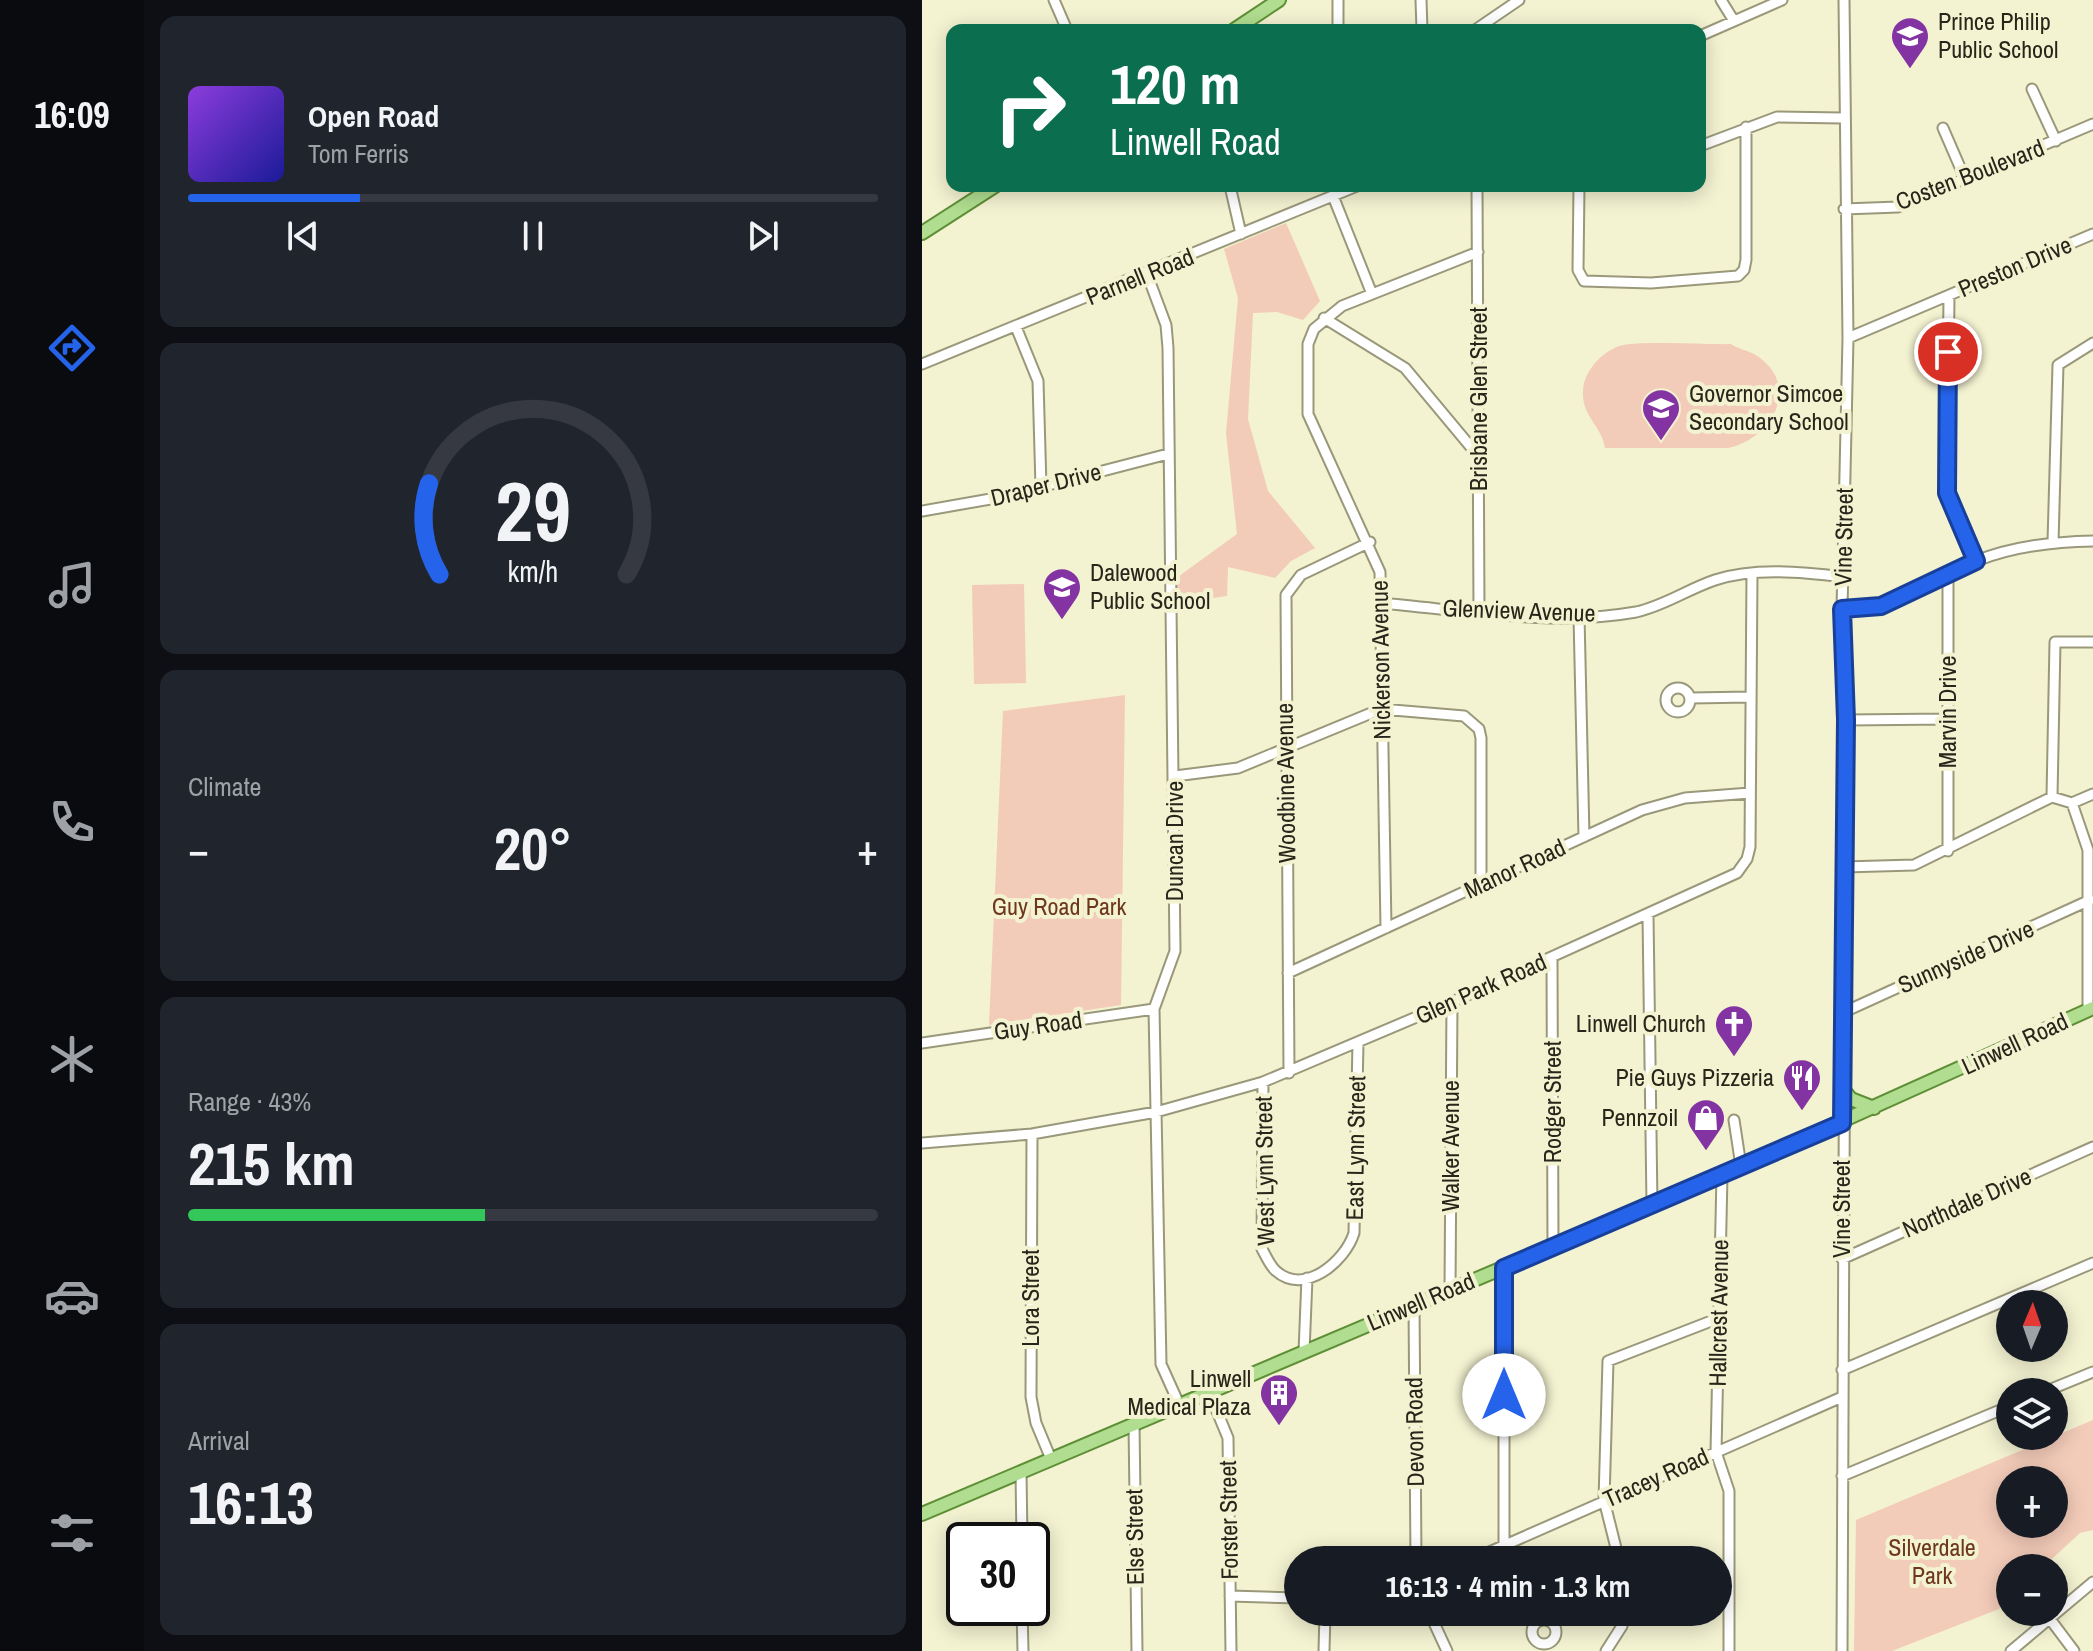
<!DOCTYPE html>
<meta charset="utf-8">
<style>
:root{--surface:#171b24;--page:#20242c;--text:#f1f3f6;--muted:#9ea1a6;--line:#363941;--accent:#2563eb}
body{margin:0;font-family:"Archivo Narrow",sans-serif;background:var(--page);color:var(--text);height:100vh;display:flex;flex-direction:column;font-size:30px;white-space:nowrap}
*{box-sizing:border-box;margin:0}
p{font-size:26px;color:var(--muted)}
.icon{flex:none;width:44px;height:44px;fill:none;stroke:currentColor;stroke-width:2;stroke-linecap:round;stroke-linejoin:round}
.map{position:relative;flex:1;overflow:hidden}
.details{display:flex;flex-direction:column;gap:16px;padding:16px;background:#0d0f14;width:778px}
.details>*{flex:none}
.banner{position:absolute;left:24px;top:24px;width:760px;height:168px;border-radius:16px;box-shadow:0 4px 20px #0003;background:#0b6e4f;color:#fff;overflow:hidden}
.needle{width:52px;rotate:2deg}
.buttons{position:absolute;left:1074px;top:1290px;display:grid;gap:16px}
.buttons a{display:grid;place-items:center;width:72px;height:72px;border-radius:50%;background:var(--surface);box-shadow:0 4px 20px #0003;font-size:40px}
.speed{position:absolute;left:24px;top:1522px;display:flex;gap:16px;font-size:40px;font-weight:700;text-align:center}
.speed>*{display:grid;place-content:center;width:104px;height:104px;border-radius:50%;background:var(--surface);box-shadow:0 4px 20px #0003;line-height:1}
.speed .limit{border:4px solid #111;border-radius:12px;background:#fff;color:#111}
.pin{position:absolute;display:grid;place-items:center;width:68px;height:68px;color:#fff;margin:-34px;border:4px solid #fff;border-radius:50%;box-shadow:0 2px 8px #0007}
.me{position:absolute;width:88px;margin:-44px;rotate:0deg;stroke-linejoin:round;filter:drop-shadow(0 0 6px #0008)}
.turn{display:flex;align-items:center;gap:28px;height:168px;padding:0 32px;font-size:36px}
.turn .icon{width:104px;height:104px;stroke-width:2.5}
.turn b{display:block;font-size:56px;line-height:68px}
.big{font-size:60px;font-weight:800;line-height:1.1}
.details .widget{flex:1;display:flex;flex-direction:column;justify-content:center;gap:12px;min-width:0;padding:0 28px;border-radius:16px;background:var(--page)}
.details .dial{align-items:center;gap:0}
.dial svg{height:208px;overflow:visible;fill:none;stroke:var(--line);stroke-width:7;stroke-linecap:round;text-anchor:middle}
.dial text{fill:var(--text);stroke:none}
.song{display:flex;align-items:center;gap:24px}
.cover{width:96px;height:96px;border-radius:12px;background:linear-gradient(135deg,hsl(270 70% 55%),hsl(240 70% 35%))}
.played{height:8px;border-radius:4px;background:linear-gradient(90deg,var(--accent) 25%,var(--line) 25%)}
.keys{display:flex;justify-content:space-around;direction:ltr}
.heat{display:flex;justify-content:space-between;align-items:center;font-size:44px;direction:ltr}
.charge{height:12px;border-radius:6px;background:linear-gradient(90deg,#34c759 43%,var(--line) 0)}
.trip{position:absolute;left:362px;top:1546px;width:448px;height:80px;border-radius:40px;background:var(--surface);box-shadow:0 4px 20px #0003;font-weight:800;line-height:80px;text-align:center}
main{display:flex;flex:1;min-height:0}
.menu{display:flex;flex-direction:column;width:144px;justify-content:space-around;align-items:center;background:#090b0e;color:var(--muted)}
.menu .icon{width:56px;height:56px}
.menu .active{color:var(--accent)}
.menu b{font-size:36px;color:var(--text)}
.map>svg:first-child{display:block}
.green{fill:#f3cbb9;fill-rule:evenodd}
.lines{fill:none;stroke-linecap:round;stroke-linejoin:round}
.minor-casing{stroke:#9a987a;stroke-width:13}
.major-casing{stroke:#5e8f36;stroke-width:16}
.minor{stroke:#fff;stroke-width:9}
.major{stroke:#b0dd8f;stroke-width:12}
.route-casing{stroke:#184099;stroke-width:20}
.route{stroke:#2563eb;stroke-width:14}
.labels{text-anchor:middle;stroke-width:8;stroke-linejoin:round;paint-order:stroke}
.poi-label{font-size:24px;fill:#27261a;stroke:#f3f2d1;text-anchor:end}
.street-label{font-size:24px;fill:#27261a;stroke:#f3f2d1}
.park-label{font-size:24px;fill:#6d371d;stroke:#f3f2d1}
</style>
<main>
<nav class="menu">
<b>16:09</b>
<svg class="icon active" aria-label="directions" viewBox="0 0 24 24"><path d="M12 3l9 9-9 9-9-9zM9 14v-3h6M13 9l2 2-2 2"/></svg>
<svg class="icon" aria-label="music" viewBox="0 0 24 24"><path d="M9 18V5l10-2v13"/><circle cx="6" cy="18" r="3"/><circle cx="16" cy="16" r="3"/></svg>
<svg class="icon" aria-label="phone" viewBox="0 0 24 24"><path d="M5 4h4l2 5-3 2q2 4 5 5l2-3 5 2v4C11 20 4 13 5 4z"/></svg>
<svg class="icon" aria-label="climate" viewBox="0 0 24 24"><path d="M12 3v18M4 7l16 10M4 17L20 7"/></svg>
<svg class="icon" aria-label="car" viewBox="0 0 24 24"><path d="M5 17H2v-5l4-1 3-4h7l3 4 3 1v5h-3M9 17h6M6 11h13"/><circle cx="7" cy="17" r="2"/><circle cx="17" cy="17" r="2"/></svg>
<svg class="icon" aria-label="filters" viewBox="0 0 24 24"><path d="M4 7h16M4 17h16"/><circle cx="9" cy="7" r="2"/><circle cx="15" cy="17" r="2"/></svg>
</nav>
<section class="details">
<div class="widget">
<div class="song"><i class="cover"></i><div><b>Open Road</b><p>Tom Ferris</p></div></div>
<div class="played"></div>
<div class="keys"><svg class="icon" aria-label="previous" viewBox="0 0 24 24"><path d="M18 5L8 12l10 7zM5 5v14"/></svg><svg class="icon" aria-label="pause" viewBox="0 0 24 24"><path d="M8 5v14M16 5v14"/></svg><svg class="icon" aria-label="next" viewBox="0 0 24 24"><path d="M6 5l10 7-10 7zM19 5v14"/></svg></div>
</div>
<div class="widget dial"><svg viewBox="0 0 100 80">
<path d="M14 69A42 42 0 1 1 86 69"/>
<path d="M14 69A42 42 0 0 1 10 34" stroke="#2563eb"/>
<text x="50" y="56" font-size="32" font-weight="700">29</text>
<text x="50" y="72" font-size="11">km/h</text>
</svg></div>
<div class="widget"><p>Climate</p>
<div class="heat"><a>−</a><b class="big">20°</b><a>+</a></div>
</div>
<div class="widget"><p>Range · 43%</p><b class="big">215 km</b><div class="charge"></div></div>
<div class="widget"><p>Arrival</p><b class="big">16:13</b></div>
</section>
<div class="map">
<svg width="1171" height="1651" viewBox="0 0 1171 1651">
<rect width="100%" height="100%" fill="#f3f2d1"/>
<path class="green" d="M364,223L398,301L381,320L355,312L331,313L326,419L346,491L393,548L369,561L353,578L306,567L305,596L255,603L253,579L315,534L304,433L316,298L302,249Z
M809,344C816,349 825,350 832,354C881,383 851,439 806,448H683C680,426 660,417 661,392C661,373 678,353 697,346C716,340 785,345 809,344Z
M102,584L104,683L52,684L50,585Z
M203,695L199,1005L67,1025L81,711Z
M1171,1420V1530L1158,1533L1120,1568H1088V1599L1077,1609L970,1651H932L934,1520ZM1088,1480H1132V1524H1088Z"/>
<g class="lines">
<g class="minor-casing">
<path id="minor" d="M132,0L145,30
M499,0L500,30
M799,0L812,21
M416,30V0
M553,30L597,0
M778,36L860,0
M1110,89L1134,141
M1021,128L1044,181
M778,146L855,117L921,118
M308,186L319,234
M555,186L557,611
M657,186L656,270L662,281L729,283L816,276L822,270L824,260V127
M411,196L450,294
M922,209L976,207L1171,124
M225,274L244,325L246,348L253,951L232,1009L239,1364L257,1404
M1027,295L1025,493L1054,561
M402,318L483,368L558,458
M94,327L116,381L119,487
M926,338L1171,234
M0,364L435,186
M0,511L80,497L246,454
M1131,542L1136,365L1171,343
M458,603C541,610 631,627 714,612C742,606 766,589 793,580C832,567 882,572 921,577
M920,609C972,610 1007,578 1054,561C1092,546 1131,542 1171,541
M657,616L662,837
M744 700a12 12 0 1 1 24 0a12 12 0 1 1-24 0Z
M769,698L828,697
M924,720L1026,719
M253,776L316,768L459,709L542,716L557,729L559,738V884
M1130,797L1133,642H1171
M1150,803L1166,850V1010
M1026,851V573
M922,867L992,865L1130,797L1150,803L1171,794
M726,915L730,1205
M464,928L458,572L386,414V344L392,329L420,306L556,252
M630,958L631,1247
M366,973L720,810L763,798L828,793
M920,1013L1168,900
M0,1043L232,1009
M367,1073L364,595L379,575L448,542
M341,1082L340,1249C344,1256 348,1266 354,1271C382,1296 423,1262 432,1233L436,1043
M812,1120L819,1166
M110,1134L109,1397L114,1423L129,1459
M0,1143L110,1134L234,1112L341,1082L530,1002L815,873L825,859L828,847L830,574
M800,1175L794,1452L807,1491V1651
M920,1259L1171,1147
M582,1268V1545
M528,1290L530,1002
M492,1304L494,1560
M382,1352L385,1278
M920,1370L1171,1263
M287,1392L306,1438L309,1651
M1122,1392L1171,1372
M212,1423L215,1651
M99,1472L100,1540
M920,1476L1088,1406
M549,1560L920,1397
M697,1560L682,1500L686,1361L797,1318
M308,1596L376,1598
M100,1608L101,1651
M507,1612L525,1651
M1128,1619L1152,1651
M610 1632a12 12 0 1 1 24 0a12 12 0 1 1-24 0Z
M402,1651L403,1612
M684,1651L700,1626L702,1612
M920,1651L924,720L920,609L926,338L922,0
M1089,1651L1171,1582"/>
</g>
<g class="major-casing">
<path id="major" d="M312,30L357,0
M0,233L73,186
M920,1088L929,1099L952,1108
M0,1514L800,1175L1171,1008"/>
</g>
<use href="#minor" class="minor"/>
<use href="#major" class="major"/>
</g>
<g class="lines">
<g class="route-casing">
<path id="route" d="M582,1395V1268L920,1123L924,720L920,609L959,606L1054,561L1025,493L1026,352"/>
</g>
<use href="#route" class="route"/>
</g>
<defs>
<g id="school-pin" transform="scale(2)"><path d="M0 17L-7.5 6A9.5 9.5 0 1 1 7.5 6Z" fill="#8333a2" stroke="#f3f2d1"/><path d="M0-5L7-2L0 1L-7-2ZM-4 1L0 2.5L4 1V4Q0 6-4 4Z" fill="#fff"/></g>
<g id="church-pin" transform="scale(2)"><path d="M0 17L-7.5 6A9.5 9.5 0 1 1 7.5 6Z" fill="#8333a2" stroke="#f3f2d1"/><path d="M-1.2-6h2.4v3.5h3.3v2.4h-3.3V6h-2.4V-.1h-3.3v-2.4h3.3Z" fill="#fff"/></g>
<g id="restaurant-pin" transform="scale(2)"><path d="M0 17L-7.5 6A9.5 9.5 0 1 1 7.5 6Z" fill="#8333a2" stroke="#f3f2d1"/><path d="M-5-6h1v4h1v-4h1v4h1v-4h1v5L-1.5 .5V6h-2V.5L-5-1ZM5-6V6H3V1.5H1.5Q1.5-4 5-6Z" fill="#fff"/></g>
<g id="shop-pin" transform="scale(2)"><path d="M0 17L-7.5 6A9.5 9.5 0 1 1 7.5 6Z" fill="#8333a2" stroke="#f3f2d1"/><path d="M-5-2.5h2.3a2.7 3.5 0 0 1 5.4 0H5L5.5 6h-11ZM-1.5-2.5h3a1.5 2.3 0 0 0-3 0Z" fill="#fff"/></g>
<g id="building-pin" transform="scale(2)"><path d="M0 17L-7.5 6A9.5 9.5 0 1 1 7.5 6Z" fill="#8333a2" stroke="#f3f2d1"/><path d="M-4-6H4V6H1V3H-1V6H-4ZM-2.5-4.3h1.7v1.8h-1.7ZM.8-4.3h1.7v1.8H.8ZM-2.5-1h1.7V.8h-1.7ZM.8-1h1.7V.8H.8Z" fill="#fff"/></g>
</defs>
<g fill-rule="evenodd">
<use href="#school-pin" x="988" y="36"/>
<use href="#school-pin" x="739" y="408"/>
<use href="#school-pin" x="140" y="587"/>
<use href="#church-pin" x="812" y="1024"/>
<use href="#restaurant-pin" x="880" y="1078"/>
<use href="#shop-pin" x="784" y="1118"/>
<use href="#building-pin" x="357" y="1393"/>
</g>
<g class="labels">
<g class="poi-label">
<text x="1016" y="30" text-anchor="start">Prince Philip<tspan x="1016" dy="28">Public School</tspan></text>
<text x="767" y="402" text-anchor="start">Governor Simcoe<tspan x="767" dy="28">Secondary School</tspan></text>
<text x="168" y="581" text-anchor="start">Dalewood<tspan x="168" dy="28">Public School</tspan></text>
<text x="784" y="1032">Linwell Church</text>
<text x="852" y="1086">Pie Guys Pizzeria</text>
<text x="756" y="1126">Pennzoil</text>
<text x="329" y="1387">Linwell<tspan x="329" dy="28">Medical Plaza</tspan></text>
</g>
<g class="street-label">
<text transform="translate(1048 175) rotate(-21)" y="8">Costen Boulevard</text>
<text transform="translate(1093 267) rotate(-23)" y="8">Preston Drive</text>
<text transform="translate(218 277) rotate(-22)" y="8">Parnell Road</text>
<text transform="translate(557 399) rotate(-90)" y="8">Brisbane Glen Street</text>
<text transform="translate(124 485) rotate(-14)" y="8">Draper Drive</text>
<text transform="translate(922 537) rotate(-89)" y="8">Vine Street</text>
<text transform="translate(597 611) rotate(2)" y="8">Glenview Avenue</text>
<text transform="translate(459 660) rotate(-91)" y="8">Nickerson Avenue</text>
<text transform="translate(1026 712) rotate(-90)" y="8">Marvin Drive</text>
<text transform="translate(364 783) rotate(-91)" y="8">Woodbine Avenue</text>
<text transform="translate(253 841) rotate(-90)" y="8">Duncan Drive</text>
<text transform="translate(593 869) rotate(-25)" y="8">Manor Road</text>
<text transform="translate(1044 957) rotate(-24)" y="8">Sunnyside Drive</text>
<text transform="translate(559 989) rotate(-24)" y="8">Glen Park Road</text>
<text transform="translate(116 1026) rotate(-8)" y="8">Guy Road</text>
<text transform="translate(1093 1044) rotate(-25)" y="8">Linwell Road</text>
<text transform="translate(631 1102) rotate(-90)" y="8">Rodger Street</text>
<text transform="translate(529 1146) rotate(-90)" y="8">Walker Avenue</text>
<text transform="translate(434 1148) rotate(-89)" y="8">East Lynn Street</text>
<text transform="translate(343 1171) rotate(-91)" y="8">West Lynn Street</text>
<text transform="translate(1045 1203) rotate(-24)" y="8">Northdale Drive</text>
<text transform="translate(920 1209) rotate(-90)" y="8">Vine Street</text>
<text transform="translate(109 1298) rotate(-90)" y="8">Lora Street</text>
<text transform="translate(499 1302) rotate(-23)" y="8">Linwell Road</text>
<text transform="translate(797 1313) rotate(-89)" y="8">Hallcrest Avenue</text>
<text transform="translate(493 1432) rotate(-91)" y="8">Devon Road</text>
<text transform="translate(734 1478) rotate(-24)" y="8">Tracey Road</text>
<text transform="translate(307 1520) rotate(-91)" y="8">Forster Street</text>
<text transform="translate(213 1537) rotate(-91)" y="8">Else Street</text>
</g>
<g class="park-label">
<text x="137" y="915">Guy Road Park</text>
<text x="1010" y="1556">Silverdale<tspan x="1010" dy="28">Park</tspan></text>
</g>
</g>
</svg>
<div class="buttons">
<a><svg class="needle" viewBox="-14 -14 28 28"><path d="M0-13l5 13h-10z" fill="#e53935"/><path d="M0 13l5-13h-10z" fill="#9ea1a6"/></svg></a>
<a><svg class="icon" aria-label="layers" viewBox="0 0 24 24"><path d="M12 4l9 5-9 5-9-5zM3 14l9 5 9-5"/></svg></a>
<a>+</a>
<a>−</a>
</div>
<div class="speed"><div class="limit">30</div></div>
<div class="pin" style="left:1026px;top:352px;background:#d93025"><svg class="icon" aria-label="arrive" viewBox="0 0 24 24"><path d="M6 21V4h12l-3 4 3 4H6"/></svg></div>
<svg class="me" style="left:582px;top:1395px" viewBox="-20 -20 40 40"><circle r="19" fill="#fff"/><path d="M0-13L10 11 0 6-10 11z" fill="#2563eb"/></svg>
<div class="trip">16:13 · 4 min · 1.3 km</div>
<div class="banner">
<div class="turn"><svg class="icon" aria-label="right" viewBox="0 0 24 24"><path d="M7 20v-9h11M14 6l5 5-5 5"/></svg><div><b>120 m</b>Linwell Road</div></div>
</div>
</div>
</main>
